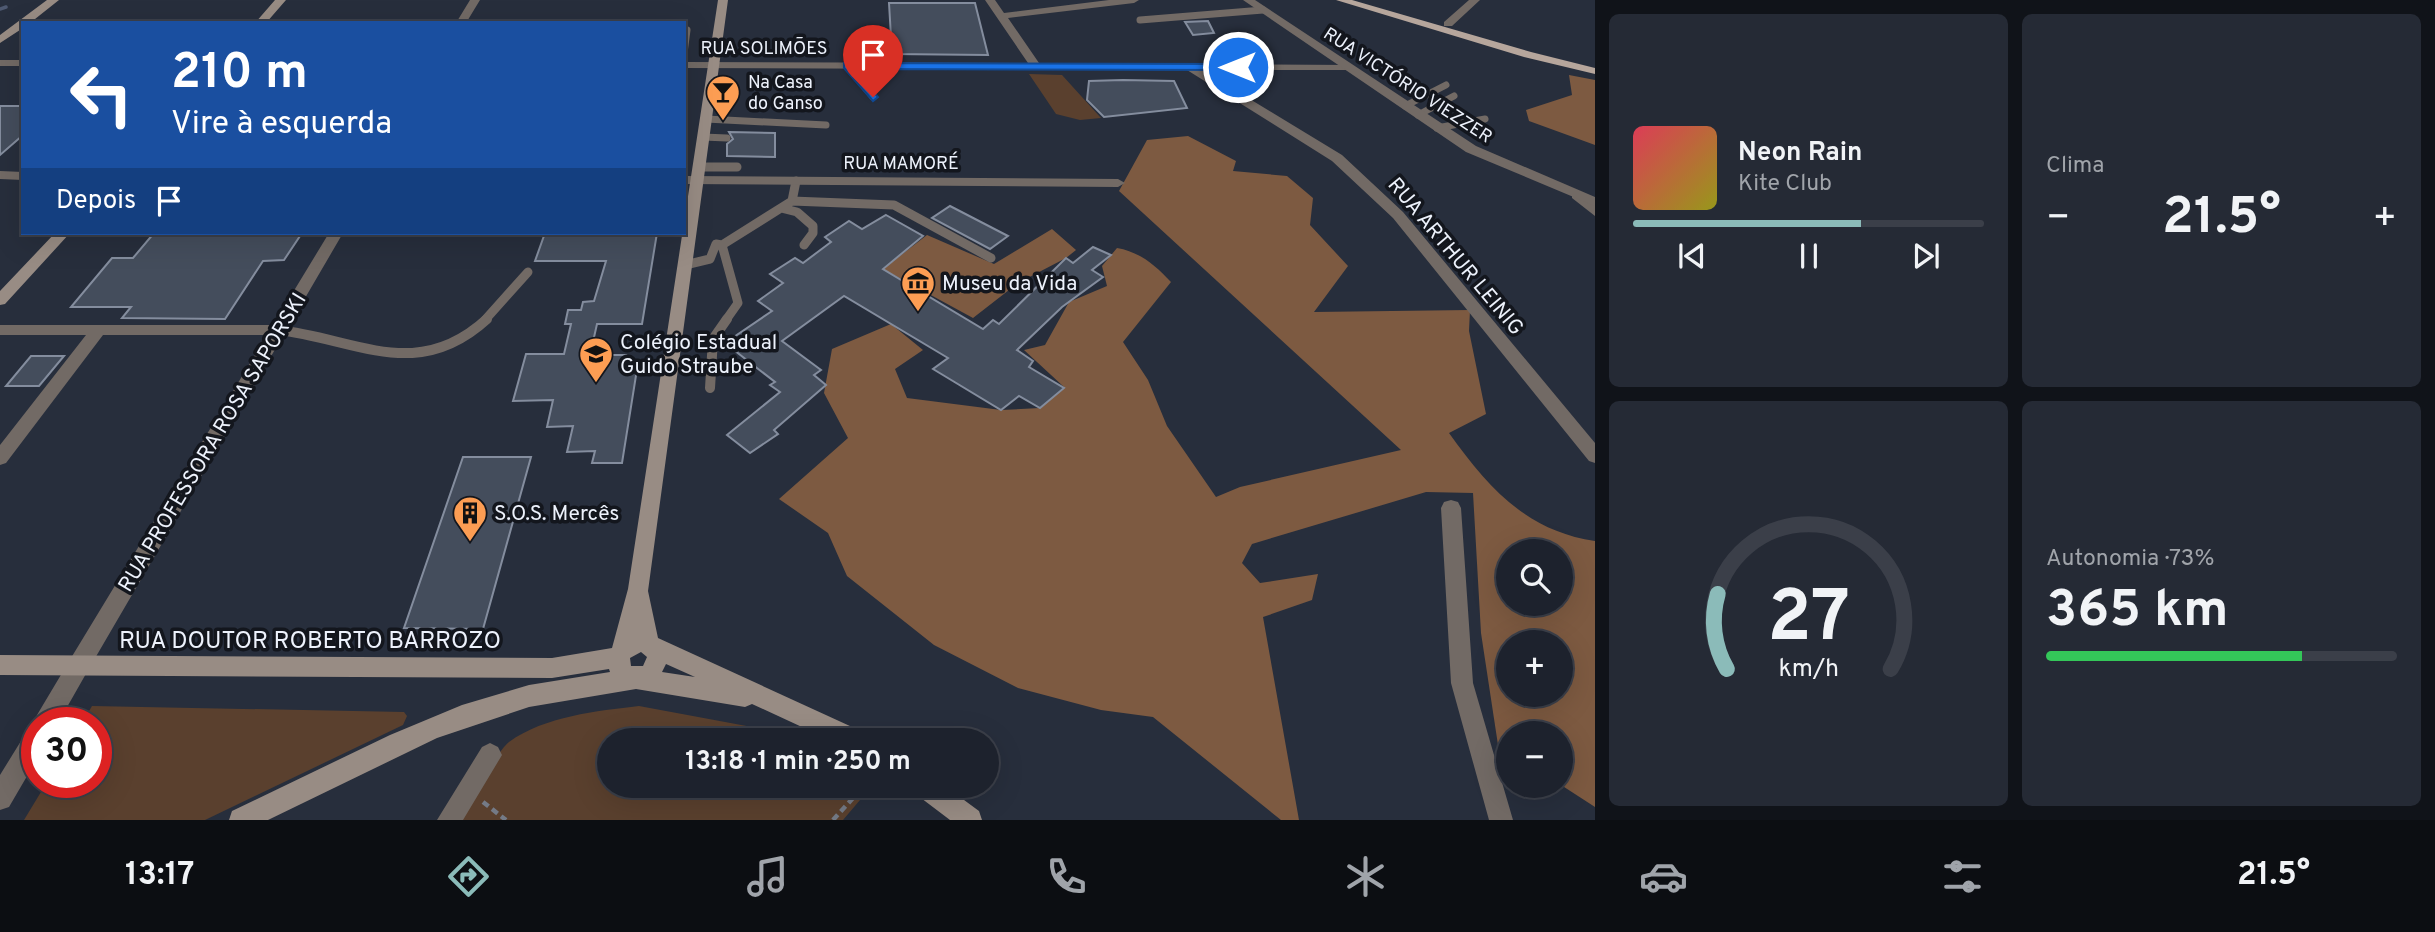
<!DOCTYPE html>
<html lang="pt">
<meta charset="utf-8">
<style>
:root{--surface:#1d222d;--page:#252a35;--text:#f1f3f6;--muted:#a0a4aa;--line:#3b3f49;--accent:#8bbbb9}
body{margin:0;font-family:Overpass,sans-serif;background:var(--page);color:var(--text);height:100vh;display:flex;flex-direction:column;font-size:26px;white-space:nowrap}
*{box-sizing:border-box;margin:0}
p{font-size:23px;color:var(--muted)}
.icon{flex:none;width:38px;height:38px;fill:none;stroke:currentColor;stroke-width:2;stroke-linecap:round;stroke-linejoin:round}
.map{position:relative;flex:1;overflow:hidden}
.details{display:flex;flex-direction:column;gap:14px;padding:14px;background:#101319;width:840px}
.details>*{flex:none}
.banner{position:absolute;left:21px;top:21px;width:665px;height:214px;border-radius:0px;box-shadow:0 7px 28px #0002,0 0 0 2px var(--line);background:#1a4fa0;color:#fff;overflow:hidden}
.tools{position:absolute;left:1496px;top:539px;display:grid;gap:14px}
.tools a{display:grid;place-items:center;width:77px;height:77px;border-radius:50%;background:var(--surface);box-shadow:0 7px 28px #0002,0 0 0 2px var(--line);font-size:35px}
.speed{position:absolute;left:21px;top:707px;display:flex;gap:14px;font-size:35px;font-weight:700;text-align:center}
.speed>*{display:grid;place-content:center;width:91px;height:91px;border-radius:50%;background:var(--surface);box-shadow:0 7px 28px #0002,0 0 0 2px var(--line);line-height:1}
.speed .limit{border:10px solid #d22;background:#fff;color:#111}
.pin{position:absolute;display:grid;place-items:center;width:60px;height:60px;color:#fff;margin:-72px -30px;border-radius:50% 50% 50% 0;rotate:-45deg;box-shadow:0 0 7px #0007}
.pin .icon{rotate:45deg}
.me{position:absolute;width:77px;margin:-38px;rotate:270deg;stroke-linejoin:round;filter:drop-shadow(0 0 5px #0008)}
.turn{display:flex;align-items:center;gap:24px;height:147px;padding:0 35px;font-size:32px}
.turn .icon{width:91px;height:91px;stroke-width:2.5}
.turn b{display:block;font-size:49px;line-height:60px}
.then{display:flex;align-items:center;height:66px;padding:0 35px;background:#0003;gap:14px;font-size:26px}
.big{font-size:52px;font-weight:700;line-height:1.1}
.details .card{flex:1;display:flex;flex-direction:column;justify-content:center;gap:10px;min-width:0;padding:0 24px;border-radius:10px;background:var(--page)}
.details .dial{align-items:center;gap:0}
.dial svg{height:182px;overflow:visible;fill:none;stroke:var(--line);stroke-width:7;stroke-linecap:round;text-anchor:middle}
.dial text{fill:var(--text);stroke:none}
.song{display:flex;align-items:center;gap:21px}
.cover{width:84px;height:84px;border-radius:10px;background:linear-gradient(135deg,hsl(350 70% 55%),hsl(60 70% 35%))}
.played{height:7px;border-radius:4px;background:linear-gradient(90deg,var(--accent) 65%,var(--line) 65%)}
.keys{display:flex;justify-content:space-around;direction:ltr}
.heat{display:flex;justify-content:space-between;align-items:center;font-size:38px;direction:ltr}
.charge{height:10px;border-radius:5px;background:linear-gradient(90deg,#34c759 73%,var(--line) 0)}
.details .tiles{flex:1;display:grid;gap:14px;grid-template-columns:repeat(2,1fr)}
.trip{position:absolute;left:597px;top:728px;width:402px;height:70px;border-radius:35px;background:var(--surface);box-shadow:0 7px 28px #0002,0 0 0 2px var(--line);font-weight:700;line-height:70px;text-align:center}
.menu{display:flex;height:112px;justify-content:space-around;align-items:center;background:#0c0e12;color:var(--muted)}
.menu .icon{width:49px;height:49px}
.menu .on{color:var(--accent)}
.menu b{font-size:32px;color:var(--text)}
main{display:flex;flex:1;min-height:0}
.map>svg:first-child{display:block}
.green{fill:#5a402e}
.forest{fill:#7d5a41;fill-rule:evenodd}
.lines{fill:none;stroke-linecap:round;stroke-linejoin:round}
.stream{stroke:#4e5971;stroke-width:3.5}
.building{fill:#444d5c;stroke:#848d9e;stroke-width:2}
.path{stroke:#747a86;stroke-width:4.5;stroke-dasharray:7 4.5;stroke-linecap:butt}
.service-far2{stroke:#726a65;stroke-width:7}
.service-far1{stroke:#726a65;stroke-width:9}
.service{stroke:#726a65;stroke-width:10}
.minor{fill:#726a65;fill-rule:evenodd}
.tertiary{fill:#726a65;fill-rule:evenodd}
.secondary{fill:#988c84;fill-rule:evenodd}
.primary{fill:#b6a69c;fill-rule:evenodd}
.route{fill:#1a73e8;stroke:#114b97;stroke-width:2}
.labels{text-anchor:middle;stroke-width:7;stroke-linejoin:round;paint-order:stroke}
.far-street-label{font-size:18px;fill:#edf2fc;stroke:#13161d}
.far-poi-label{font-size:18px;fill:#edf2fc;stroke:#13161d;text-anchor:start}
.street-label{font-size:21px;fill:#edf2fc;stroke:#13161d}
.poi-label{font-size:21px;fill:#edf2fc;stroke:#13161d;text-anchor:start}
.near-street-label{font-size:24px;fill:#edf2fc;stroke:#13161d}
</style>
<main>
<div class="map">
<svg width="1595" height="820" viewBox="0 0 1595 820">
<rect width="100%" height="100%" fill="#272e3c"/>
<path class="green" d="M1029,74L1062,75L1101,118L1080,120L1056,114Z
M92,706L404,712L407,716L403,725L205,820H24L47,782H96V723H82Z
M639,706L752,727L775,740H609V786H853L866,793L843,820H459C470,804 496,752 509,742C545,716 597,711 639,706Z"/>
<path class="forest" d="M1569,75L1595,80V145L1529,121L1526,110L1572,95Z
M1188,136L1236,161L1233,171L1287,176L1313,198L1310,225L1348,266L1314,312L1470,310L1469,331L1486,414L1449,433C1488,487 1526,531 1595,541V807L1561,785V733H1508V752L1498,745L1481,633L1473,493L1426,492L1252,544L1242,563L1260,583L1318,574L1312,600L1263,617L1299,820H1281L1153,717L1101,710L1018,688L934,645L847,576L828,533L779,499L848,438L824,393L832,349L891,324L923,350L895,369L907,398L1001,410L1040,408L1064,387L1024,350L1045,345L1069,302L1107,286L1102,266L1117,248C1140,252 1155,265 1171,282L1123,342L1148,380L1167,426L1216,497L1240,487L1401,450L1119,191L1147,140ZM1508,551H1561V604H1508ZM1508,642H1561V695H1508Z
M1052,229L1076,250L1066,258L1018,283L973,318L883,269L927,235L994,264Z"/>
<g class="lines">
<path class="stream" d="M0,9L6,7"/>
</g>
<path class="building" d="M889,3H975L988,55L892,54Z
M1208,21L1214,33L1193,35L1185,22Z
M1123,80L1174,81L1187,108L1104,117L1087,100L1089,81Z
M0,106H23V135L0,155Z
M729,132L775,133V157L727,156V144L733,139Z
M950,206L1008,236L990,249L932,218Z
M886,215L923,236L883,269L983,329L993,320L999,324L1066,258L1073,263L1093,247L1111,255L1092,270L1103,277L1062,307L1017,350L1033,361L1029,367L1064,388L1040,408L1019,396L1001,410L933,369L948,358L844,296L782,341L821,370L814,375L826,385L774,430L778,434L750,453L727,435L780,392L770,385L775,382L725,343L772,311L758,301L783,283L770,274L795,258L803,263L831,242L825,237L849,221L862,229Z
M154,233H302L284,260L263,261L225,319L122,318L131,307H71L112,258H133Z
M545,233H657L642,324H597L590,355H626L638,363L622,463H592L595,451L567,452L573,426L547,427L553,400L513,401L526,354H564L571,324H565L568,310H581L583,302L594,301L606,261H535Z
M31,356H64L39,386H6Z
M463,457H531L483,629L404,628Z"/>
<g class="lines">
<path class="path" d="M483,802L506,820
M833,820L864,786"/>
<path class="service-far2" d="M1140,20L1263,10
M684,53L687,30
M847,66L873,97
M1405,106L1446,85
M1418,115L1454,96
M706,119L826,125
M1437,128L1485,119
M703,137L727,138"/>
<path class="service-far1" d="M699,167H737
M796,181L792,201L894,205L991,258
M781,208L797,212L813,226V233L804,245
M722,245L738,303L726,320
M685,265L710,259L716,244L722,245L792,201
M485,320L528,272"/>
<path class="service" d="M278,330C357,339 417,383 487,319
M710,388L713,339L727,319"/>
<path class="minor" d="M985,0H995L1004,13L1109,0H1139L1134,3L1008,18L1039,63L1352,65L1354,67L1348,70H1202L1342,155L1403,212L1595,443V463L1589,461L1393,218L1332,161L1187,70L684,68V62L1028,63Z
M1469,0H1480L1452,26H1444V22Z
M0,60H23V66H0Z
M0,171L23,172V180L0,179Z
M684,176L1118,179L1125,183L1118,187L684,184Z
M1577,191L1595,204V216L1572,198V192Z
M0,325H278L286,330L278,335H103L6,463L0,465V445L86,335H0Z
M1451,500L1458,502L1461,508L1473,683L1513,820H1489L1451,683L1441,508L1444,502Z
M79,655L87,658L90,665L87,672L58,723H37V759L9,807L0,810V775L29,728L34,725L37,715L71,658Z
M490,743L498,747L502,755L463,820H437L482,747Z"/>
<path class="tertiary" d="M470,0H480L466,23H456Z
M1243,0H1255L1476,146L1595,197V206L1466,152Z
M329,233H343L87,672L79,675L71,672L68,665L71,658Z"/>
<path class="secondary" d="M47,0H59L30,23H23V28L0,43V35Z
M275,0H286L266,23H255Z
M718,0H728L648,591L658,638L863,732L867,740H830L752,704L745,707L636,689L529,707L437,738L268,820H229L232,811L390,735L462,705L529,685L610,672L609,669L552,678L0,675V655L552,658L612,648L628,589ZM641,652L647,657L643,666H631L630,658ZM666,664L695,677L662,672Z
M55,233H70L5,304L0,305V291Z
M914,786H945L979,811L982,820H950L917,795Z"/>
<path class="primary" d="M1336,0H1352L1531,52L1595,68V74L1524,57Z"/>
</g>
<path class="route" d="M844,63L1238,64L1243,67L1238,70L855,69L878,97L873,101L844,68Z"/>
<defs>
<g id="bar-pin" transform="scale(1.75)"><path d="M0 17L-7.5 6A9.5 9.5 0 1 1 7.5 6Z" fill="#fc9d53" stroke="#13161d"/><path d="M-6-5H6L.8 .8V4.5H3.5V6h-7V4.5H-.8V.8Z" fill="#111"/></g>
<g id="museum-pin" transform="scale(1.75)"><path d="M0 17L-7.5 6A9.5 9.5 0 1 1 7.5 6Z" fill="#fc9d53" stroke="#13161d"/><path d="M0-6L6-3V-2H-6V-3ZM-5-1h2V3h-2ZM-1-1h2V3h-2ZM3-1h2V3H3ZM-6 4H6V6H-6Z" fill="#111"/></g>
<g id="university-pin" transform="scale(1.75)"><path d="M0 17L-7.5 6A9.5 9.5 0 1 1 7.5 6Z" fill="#fc9d53" stroke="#13161d"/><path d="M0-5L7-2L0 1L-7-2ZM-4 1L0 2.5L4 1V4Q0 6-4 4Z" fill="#111"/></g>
<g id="building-pin" transform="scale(1.75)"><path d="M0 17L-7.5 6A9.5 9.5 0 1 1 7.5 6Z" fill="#fc9d53" stroke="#13161d"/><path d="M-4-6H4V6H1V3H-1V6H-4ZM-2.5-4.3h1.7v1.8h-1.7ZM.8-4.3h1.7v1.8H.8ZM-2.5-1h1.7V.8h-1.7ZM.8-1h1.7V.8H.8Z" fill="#111"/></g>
</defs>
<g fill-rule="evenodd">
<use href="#bar-pin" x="723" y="92"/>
<use href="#museum-pin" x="918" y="283"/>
<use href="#university-pin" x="596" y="354"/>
<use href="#building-pin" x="470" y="513"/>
</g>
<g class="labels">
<g class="far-street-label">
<text x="764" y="54">RUA SOLIMÕES</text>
<text transform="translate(1408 85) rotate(33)" y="6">RUA VICTÓRIO VIEZZER</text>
<text x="901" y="169">RUA MAMORÉ</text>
</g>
<g class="far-poi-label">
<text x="748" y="88">Na Casa<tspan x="748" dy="21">do Ganso</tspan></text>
</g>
<g class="street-label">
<text transform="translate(1456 256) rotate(50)" y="7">RUA ARTHUR LEINIG</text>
<text transform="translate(212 442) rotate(-59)" y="7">RUA PROFESSORA ROSA SAPORSKI</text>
</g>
<g class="poi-label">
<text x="942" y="290">Museu da Vida</text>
<text x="620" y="349">Colégio Estadual<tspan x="620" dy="24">Guido Straube</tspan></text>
<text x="494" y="520">S.O.S. Mercês</text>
</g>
<g class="near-street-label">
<text x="310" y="648">RUA DOUTOR ROBERTO BARROZO</text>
</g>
</g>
</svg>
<div class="tools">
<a><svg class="icon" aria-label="search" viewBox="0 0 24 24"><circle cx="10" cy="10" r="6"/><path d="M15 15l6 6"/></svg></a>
<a>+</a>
<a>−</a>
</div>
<div class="speed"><div class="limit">30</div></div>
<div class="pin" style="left:873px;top:97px;background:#d93025"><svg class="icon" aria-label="arrive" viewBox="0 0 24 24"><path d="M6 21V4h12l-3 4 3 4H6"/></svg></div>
<svg class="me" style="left:1238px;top:67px" viewBox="-20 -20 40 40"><circle r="17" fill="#1a73e8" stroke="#fff" stroke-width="3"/><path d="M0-11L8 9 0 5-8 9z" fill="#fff"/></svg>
<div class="trip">13:18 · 1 min · 250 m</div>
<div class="banner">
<div class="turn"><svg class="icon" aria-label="left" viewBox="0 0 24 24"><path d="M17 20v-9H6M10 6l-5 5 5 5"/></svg><div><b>210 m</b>Vire à esquerda</div></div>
<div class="then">Depois<svg class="icon" aria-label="arrive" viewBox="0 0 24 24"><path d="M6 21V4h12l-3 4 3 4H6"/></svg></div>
</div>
</div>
<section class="details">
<div class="tiles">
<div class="card">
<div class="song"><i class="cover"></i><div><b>Neon Rain</b><p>Kite Club</p></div></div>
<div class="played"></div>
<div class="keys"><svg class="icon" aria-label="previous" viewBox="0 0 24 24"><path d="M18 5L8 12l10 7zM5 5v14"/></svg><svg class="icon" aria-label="pause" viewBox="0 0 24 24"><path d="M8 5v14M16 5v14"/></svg><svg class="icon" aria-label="next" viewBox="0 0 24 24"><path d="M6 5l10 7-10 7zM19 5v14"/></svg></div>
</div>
<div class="card"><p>Clima</p>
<div class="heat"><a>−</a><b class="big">21.5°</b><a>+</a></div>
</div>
<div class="card dial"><svg viewBox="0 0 100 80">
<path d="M14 69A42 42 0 1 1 86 69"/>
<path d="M14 69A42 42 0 0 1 10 36" stroke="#8bbbb9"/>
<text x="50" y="56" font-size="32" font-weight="700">27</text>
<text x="50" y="72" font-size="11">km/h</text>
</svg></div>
<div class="card"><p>Autonomia · 73%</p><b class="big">365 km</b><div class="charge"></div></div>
</div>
</section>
</main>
<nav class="menu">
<b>13:17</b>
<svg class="icon on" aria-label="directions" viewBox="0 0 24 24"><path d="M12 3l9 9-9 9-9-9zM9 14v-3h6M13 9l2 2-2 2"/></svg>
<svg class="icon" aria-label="music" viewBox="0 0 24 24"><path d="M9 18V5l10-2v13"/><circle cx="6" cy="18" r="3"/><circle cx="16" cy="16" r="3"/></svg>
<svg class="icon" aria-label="phone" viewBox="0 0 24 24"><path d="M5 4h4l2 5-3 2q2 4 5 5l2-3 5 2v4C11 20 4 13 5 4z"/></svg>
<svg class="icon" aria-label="climate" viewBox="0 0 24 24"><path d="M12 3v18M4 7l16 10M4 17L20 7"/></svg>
<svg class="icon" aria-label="car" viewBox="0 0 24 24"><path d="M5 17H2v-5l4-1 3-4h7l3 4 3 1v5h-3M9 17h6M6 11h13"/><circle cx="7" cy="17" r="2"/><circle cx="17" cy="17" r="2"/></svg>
<svg class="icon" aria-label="filters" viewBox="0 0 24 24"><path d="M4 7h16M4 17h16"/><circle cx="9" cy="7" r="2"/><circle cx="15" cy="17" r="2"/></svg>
<b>21.5°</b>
</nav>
